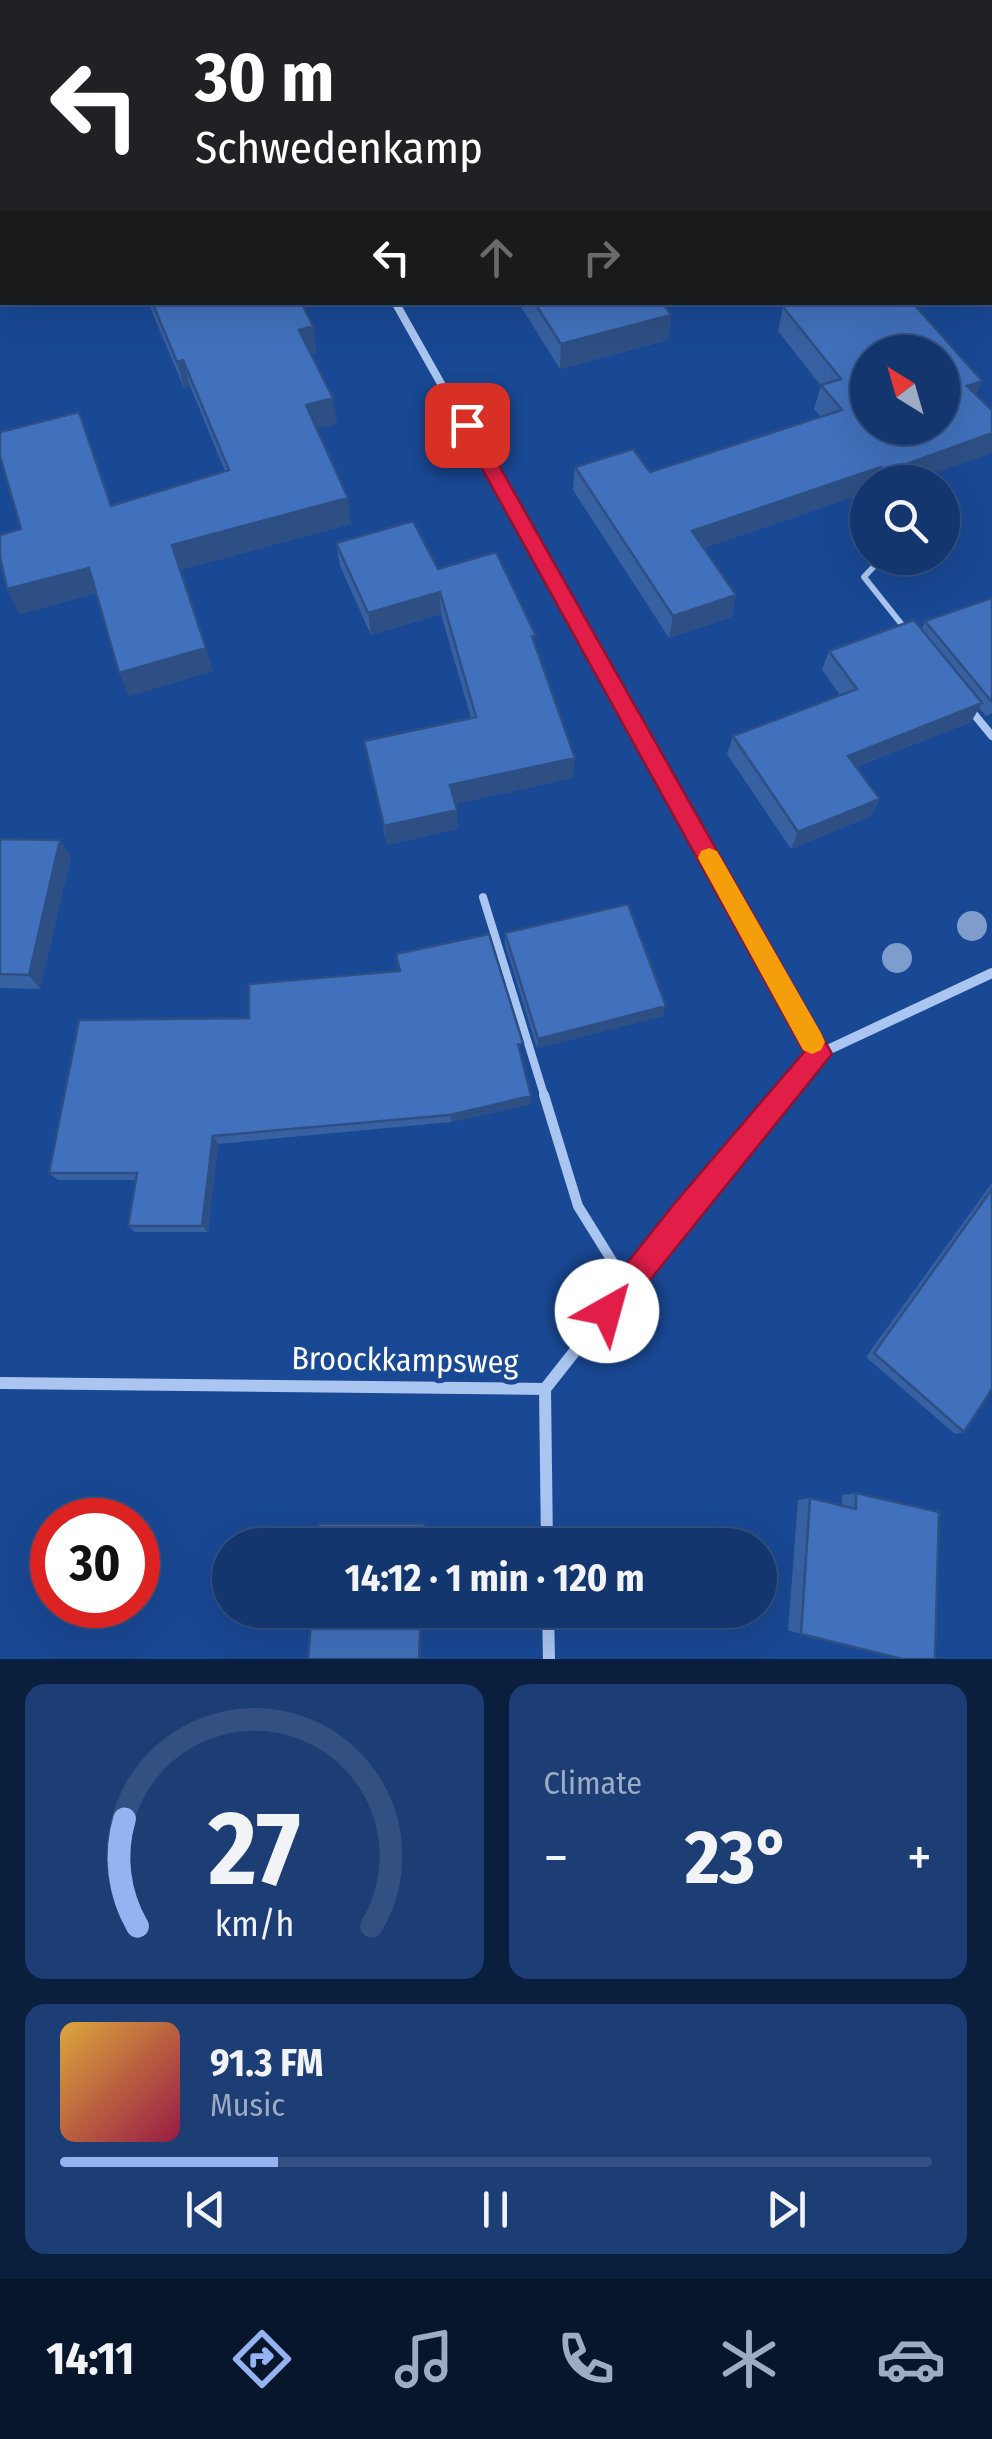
<!DOCTYPE html>
<meta charset="utf-8">
<style>
:root{--surface:#13366f;--page:#1c3e74;--text:#f1f3f6;--muted:#9dabc3;--line:#325082;--accent:#95b2f1}
body{margin:0;font-family:"Fira Sans Condensed",sans-serif;background:var(--page);color:var(--text);height:100vh;display:flex;flex-direction:column;font-size:38px;white-space:nowrap}
*{box-sizing:border-box;margin:0}
p{font-size:32px;color:var(--muted)}
.icon{flex:none;width:55px;height:55px;fill:none;stroke:currentColor;stroke-width:2;stroke-linecap:round;stroke-linejoin:round}
.map{position:relative;height:1659px;overflow:hidden}
.drawer{display:flex;flex-direction:column;gap:25px;padding:25px;background:#0a1e3d;flex:1}
.drawer>*{flex:none}
.guide{position:absolute;left:0px;top:0px;width:992px;height:305px;box-shadow:0 10px 40px #0002,0 0 0 2px var(--line);background:#202124;color:#fff;overflow:hidden}
.needle{width:65px;rotate:323deg}
.fabs{position:absolute;left:850px;top:335px;display:grid;gap:20px}
.fabs a{display:grid;place-items:center;width:110px;height:110px;border-radius:50%;background:var(--surface);box-shadow:0 10px 40px #0002,0 0 0 2px var(--line);font-size:50px}
.speed{position:absolute;left:30px;top:1498px;display:flex;gap:20px;font-size:50px;font-weight:700;text-align:center}
.speed>*{display:grid;place-content:center;width:130px;height:130px;border-radius:50%;background:var(--surface);box-shadow:0 10px 40px #0002,0 0 0 2px var(--line);line-height:1}
.speed .limit{border:15px solid #d22;background:#fff;color:#111}
.pin{position:absolute;display:grid;place-items:center;width:85px;height:85px;color:#fff;margin:-42px;border-radius:20px;box-shadow:0 5px 15px #0006}
.me{position:absolute;width:110px;margin:-55px;rotate:38deg;stroke-linejoin:round;filter:drop-shadow(0 0 8px #0008)}
.turn{display:flex;align-items:center;gap:35px;height:210px;padding:0 30px;font-size:45px}
.turn .icon{width:130px;height:130px;stroke-width:2.5}
.turn b{display:block;font-size:70px;line-height:85px}
.lanes{display:flex;align-items:center;height:95px;padding:0 30px;background:#0003;justify-content:center;gap:50px;direction:ltr}
.lanes .off{opacity:.35}
.big{font-size:75px;font-weight:700;line-height:1.1}
.drawer .tile{flex:1;display:flex;flex-direction:column;justify-content:center;gap:15px;min-width:0;padding:0 35px;border-radius:20px;background:var(--page)}
.drawer .dial{align-items:center;gap:0}
.dial svg{height:260px;overflow:visible;fill:none;stroke:var(--line);stroke-width:7;stroke-linecap:round;text-anchor:middle}
.dial text{fill:var(--text);stroke:none}
.song{display:flex;align-items:center;gap:30px}
.cover{width:120px;height:120px;border-radius:15px;background:linear-gradient(135deg,hsl(40 70% 55%),hsl(340 70% 35%))}
.played{height:10px;border-radius:5px;background:linear-gradient(90deg,var(--accent) 25%,var(--line) 25%)}
.keys{display:flex;justify-content:space-around;direction:ltr}
.heat{display:flex;justify-content:space-between;align-items:center;font-size:55px;direction:ltr}
.drawer .tiles{flex:1;display:grid;gap:25px;grid-template-columns:1fr 1fr}
.tile:last-child{grid-column:span 2}
.trip{position:absolute;left:212px;top:1528px;width:565px;height:100px;border-radius:50px;background:var(--surface);box-shadow:0 10px 40px #0002,0 0 0 2px var(--line);font-weight:700;line-height:100px;text-align:center}
.dock{display:flex;height:160px;justify-content:space-around;align-items:center;background:#08162c;color:var(--muted)}
.dock .icon{width:70px;height:70px}
.dock .on{color:var(--accent)}
.dock b{font-size:45px;color:var(--text)}
.map>svg:first-child{display:block}
.lines{fill:none;stroke-linecap:round;stroke-linejoin:round}
.service-far2{stroke:#aac6f0;stroke-width:6}
.service-far1{stroke:#aac6f0;stroke-width:8}
.service{stroke:#aac6f0;stroke-width:10}
.minor-far2{stroke:#aac6f0;stroke-width:8}
.minor-far1{stroke:#aac6f0;stroke-width:10}
.minor{stroke:#aac6f0;stroke-width:12}
.tree{fill:#7e9dcd}
.wall{fill:#3861a2}
.shaded-wall{fill:#2e4f84}
.building{fill:#4171bc;stroke:#2e4f84;stroke-width:2.5;fill-rule:evenodd}
.route{fill:#e11d48;stroke:#92132f;stroke-width:2.5}
.slow{fill:#f59e0b}
.labels{text-anchor:middle;stroke-width:10;stroke-linejoin:round;paint-order:stroke}
.near-street-label{font-size:32px;fill:#fff;stroke:#194894}
</style>
<div class="map">
<svg width="992" height="1659" viewBox="0 0 992 1659">
<rect width="100%" height="100%" fill="#194894"/>
<g class="lines">
<path class="service-far2" d="M882,558L864,577L907,631"/>
<path class="service-far1" d="M969,708L992,736
M483,897L545,1098"/>
<path class="service" d="M544,1095L578,1206L627,1285"/>
<path class="minor-far2" d="M395,302L590,648"/>
<path class="minor-far1" d="M589,645L819,1054
M782,1098L819,1054L992,973"/>
<path class="minor" d="M0,1383L545,1389L683,1214L784,1095
M545,1389L547,1545
M548,1610L549,1659"/>
</g>
<g class="tree">
<circle cx="972" cy="926" r="15"/>
<circle cx="897" cy="958" r="15"/>
</g>
<path class="wall" d="M326,0H992V144L990,142V2H327Z
M148,302H301L317,353L311,354L337,423L316,429L351,524L180,570L213,671L129,696L96,593L20,614L7,589L111,505L225,471L190,386L184,388Z
M518,302H662L671,315L668,340L560,369Z
M801,302L911,482H868V492L704,548L736,595L731,617L669,638L573,490L575,467L650,472L821,417L814,409L821,386L778,331L783,307Z
M336,543L438,569L536,647L573,778L455,804L458,829L387,845L364,741L471,718L441,614L371,635L340,566Z
M992,598V713L986,716L979,708L971,722L856,767L880,799L871,816L791,849L727,754L733,736L840,695L822,670L829,651L922,629L925,621Z
M0,839L71,856L40,989L0,988Z
M505,933L663,1016L537,1048L505,944Z
M79,1020L523,1052L520,1053L531,1104L451,1122L218,1144L208,1232H135L128,1226L135,1180H58L49,1173Z
M992,1183V1389L964,1432L955,1434L866,1357Z
M856,1493L939,1512L801,1634L788,1630L798,1500L810,1498L842,1506V1495Z"/>
<path class="shaded-wall" d="M671,315L668,340L560,369L561,344Z
M313,326L317,353L304,356L299,330Z
M183,360L190,386L184,388L177,362Z
M982,381L972,404L967,386Z
M333,398L337,423L310,431L306,405Z
M992,433V453L911,482H881L885,472Z
M881,467L876,482H868V492L687,554L692,531Z
M348,498L351,524L180,570L172,545Z
M89,568L99,592L20,614L7,589Z
M440,592L441,614L371,635L368,613Z
M736,595L731,617L669,638L673,616Z
M206,648L213,671L129,696L119,673Z
M982,703L971,722L840,773L848,756Z
M575,758L573,778L451,805L450,785Z
M880,799L871,816L791,849L798,832Z
M457,810L458,829L387,845L384,826Z
M60,840L71,856L40,989L29,975Z
M666,1006L663,1016L537,1048L538,1039Z
M531,1096V1104L451,1122L450,1115Z
M213,1136L218,1144L208,1232L202,1226Z
M421,1610H422L421,1659H419Z"/>
<path class="building" d="M334,0H992V8L990,9V2H336Z
M990,24L992,26V112L990,110Z
M152,302H301L313,326L299,330L333,398L306,405L348,498L172,545L206,648L119,673L89,568L7,589L0,557V535L21,529L0,456V432L79,412L111,506L229,470L183,360L177,362Z
M534,302H662L671,315L561,344Z
M801,302H912L982,381L967,386L992,410V433L885,472L881,467L692,531L736,595L673,616L575,467L633,449L650,472L842,410L821,385L841,379L783,307ZM868,352H942V428H868Z
M413,521L438,569L496,552L536,636H532L575,758L450,785L457,810L384,826L364,741L476,717L440,592L368,613L336,543Z
M992,598V702L925,621Z
M914,620L982,703L848,756L880,799L798,832L733,736L857,689L829,651Z
M0,839L60,840L29,975L0,974Z
M628,904L666,1006L538,1039L505,933Z
M489,934L523,1043L518,1044L531,1096L450,1115L213,1136L202,1226H128L137,1173H49L79,1020L249,1018V984L400,971L396,954Z
M992,1189V1389L964,1432L874,1353Z
M856,1493L939,1512L935,1659H902L801,1634L810,1498L856,1509Z
M319,1524H424L423,1545H317Z
M312,1610H421L419,1659H308Z"/>
<path class="route" d="M467,419L476,425L832,1054L617,1321L607,1325L597,1321L593,1311L597,1301L674,1204L804,1052L458,425Z"/>
<path class="slow" d="M709,848L717,851L821,1033L825,1042L821,1050L812,1054L803,1050L698,858L701,851Z"/>
<g class="labels">
<g class="near-street-label">
<text transform="translate(405 1360) rotate(1)" y="11">Broockkampsweg</text>
</g>
</g>
</svg>
<div class="fabs">
<a><svg class="needle" viewBox="-14 -14 28 28"><path d="M0-13l5 13h-10z" fill="#e53935"/><path d="M0 13l5-13h-10z" fill="#9dabc3"/></svg></a>
<a><svg class="icon" aria-label="search" viewBox="0 0 24 24"><circle cx="10" cy="10" r="6"/><path d="M15 15l6 6"/></svg></a>
</div>
<div class="speed"><div class="limit">30</div></div>
<div class="pin" style="left:467px;top:425px;background:#d93025"><svg class="icon" aria-label="arrive" viewBox="0 0 24 24"><path d="M6 21V4h12l-3 4 3 4H6"/></svg></div>
<svg class="me" style="left:607px;top:1311px" viewBox="-20 -20 40 40"><circle r="19" fill="#fff"/><path d="M0-13L10 11 0 6-10 11z" fill="#e11d48"/></svg>
<div class="trip">14:12 · 1 min · 120 m</div>
<div class="guide">
<div class="turn"><svg class="icon" aria-label="left" viewBox="0 0 24 24"><path d="M17 20v-9H6M10 6l-5 5 5 5"/></svg><div><b>30 m</b>Schwedenkamp</div></div>
<div class="lanes"><svg class="icon" aria-label="left" viewBox="0 0 24 24"><path d="M17 20v-9H6M10 6l-5 5 5 5"/></svg><svg class="icon off" aria-label="ahead" viewBox="0 0 24 24"><path d="M12 20V5M6 11l6-6 6 6"/></svg><svg class="icon off" aria-label="right" viewBox="0 0 24 24"><path d="M7 20v-9h11M14 6l5 5-5 5"/></svg></div>
</div>
</div>
<section class="drawer">
<div class="tiles">
<div class="tile dial"><svg viewBox="0 0 100 80">
<path d="M14 69A42 42 0 1 1 86 69"/>
<path d="M14 69A42 42 0 0 1 10 36" stroke="#95b2f1"/>
<text x="50" y="56" font-size="32" font-weight="700">27</text>
<text x="50" y="72" font-size="11">km/h</text>
</svg></div>
<div class="tile"><p>Climate</p>
<div class="heat"><a>−</a><b class="big">23°</b><a>+</a></div>
</div>
<div class="tile">
<div class="song"><i class="cover"></i><div><b>91.3 FM</b><p>Music</p></div></div>
<div class="played"></div>
<div class="keys"><svg class="icon" aria-label="previous" viewBox="0 0 24 24"><path d="M18 5L8 12l10 7zM5 5v14"/></svg><svg class="icon" aria-label="pause" viewBox="0 0 24 24"><path d="M8 5v14M16 5v14"/></svg><svg class="icon" aria-label="next" viewBox="0 0 24 24"><path d="M6 5l10 7-10 7zM19 5v14"/></svg></div>
</div>
</div>
</section>
<nav class="dock">
<b>14:11</b>
<svg class="icon on" aria-label="directions" viewBox="0 0 24 24"><path d="M12 3l9 9-9 9-9-9zM9 14v-3h6M13 9l2 2-2 2"/></svg>
<svg class="icon" aria-label="music" viewBox="0 0 24 24"><path d="M9 18V5l10-2v13"/><circle cx="6" cy="18" r="3"/><circle cx="16" cy="16" r="3"/></svg>
<svg class="icon" aria-label="phone" viewBox="0 0 24 24"><path d="M5 4h4l2 5-3 2q2 4 5 5l2-3 5 2v4C11 20 4 13 5 4z"/></svg>
<svg class="icon" aria-label="climate" viewBox="0 0 24 24"><path d="M12 3v18M4 7l16 10M4 17L20 7"/></svg>
<svg class="icon" aria-label="car" viewBox="0 0 24 24"><path d="M5 17H2v-5l4-1 3-4h7l3 4 3 1v5h-3M9 17h6M6 11h13"/><circle cx="7" cy="17" r="2"/><circle cx="17" cy="17" r="2"/></svg>
</nav>
